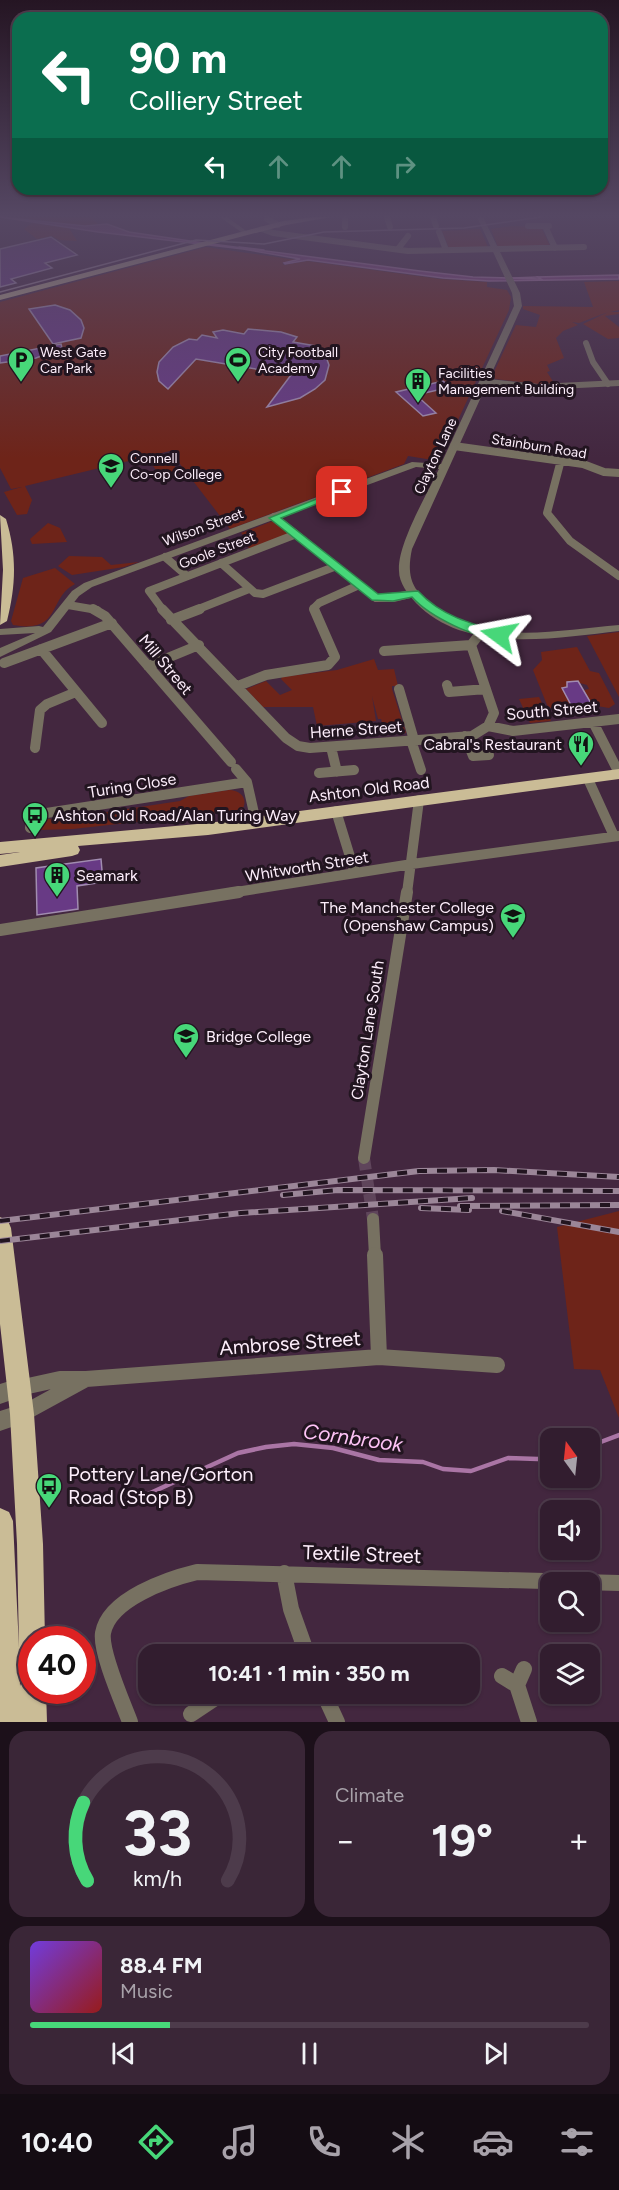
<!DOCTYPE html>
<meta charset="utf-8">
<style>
:root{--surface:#321d2f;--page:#3a2637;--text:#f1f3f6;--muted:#a8a2aa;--line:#4d3b4b;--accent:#47d779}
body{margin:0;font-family:Figtree,sans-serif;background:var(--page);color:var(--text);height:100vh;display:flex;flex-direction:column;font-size:22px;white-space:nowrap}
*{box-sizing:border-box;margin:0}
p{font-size:20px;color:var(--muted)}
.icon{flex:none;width:33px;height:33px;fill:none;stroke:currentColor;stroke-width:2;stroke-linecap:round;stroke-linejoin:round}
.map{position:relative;height:1722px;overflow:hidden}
.panel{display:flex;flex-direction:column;gap:9px;padding:9px;background:#1c101a;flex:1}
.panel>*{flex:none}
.hud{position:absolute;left:12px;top:12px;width:596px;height:183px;border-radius:18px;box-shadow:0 2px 4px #0004,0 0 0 2px var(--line);background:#0b6e4f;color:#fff;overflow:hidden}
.needle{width:39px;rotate:345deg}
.fabs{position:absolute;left:540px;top:1428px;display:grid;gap:12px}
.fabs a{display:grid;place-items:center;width:60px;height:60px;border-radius:12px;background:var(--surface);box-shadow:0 2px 4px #0004,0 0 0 2px var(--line);font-size:30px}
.speed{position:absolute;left:18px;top:1626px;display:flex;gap:12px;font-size:30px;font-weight:700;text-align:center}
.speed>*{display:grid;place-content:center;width:78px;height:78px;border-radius:50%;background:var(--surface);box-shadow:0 2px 4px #0004,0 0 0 2px var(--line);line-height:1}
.speed .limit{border:9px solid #d22;background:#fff;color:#111}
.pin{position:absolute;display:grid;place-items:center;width:51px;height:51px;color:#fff;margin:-26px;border-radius:12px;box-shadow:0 3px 9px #0006}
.me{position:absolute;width:66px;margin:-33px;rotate:283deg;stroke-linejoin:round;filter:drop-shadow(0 0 4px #0008)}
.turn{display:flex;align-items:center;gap:21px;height:126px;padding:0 18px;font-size:27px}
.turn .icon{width:78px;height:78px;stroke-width:2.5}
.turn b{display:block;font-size:42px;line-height:51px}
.lanes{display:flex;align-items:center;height:57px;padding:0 18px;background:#0003;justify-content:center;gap:30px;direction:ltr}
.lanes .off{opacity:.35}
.big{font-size:45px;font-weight:700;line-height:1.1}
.panel .widget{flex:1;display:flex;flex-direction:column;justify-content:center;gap:9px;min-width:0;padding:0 21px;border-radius:18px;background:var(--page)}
.panel .dial{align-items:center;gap:0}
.dial svg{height:156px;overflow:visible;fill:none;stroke:var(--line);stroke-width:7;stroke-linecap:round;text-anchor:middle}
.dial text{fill:var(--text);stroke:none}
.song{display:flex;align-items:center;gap:18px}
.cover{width:72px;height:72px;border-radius:9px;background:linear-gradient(135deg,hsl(260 70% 55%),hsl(0 70% 35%))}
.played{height:6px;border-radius:3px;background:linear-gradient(90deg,var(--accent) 25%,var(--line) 25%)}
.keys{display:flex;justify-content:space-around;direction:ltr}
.heat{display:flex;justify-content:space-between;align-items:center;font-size:33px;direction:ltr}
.panel .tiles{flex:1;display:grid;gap:9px;grid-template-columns:1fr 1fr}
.widget:last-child{grid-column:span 2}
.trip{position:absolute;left:138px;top:1644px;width:342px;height:60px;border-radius:18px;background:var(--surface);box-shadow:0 2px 4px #0004,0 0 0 2px var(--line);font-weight:700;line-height:60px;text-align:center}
.tabs{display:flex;height:96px;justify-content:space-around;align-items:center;background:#140c13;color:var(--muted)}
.tabs .icon{width:42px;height:42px}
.tabs .on{color:var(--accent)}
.tabs b{font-size:27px;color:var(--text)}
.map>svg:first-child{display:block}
.green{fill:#6e2419}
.water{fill:#874180;stroke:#aa75a5;stroke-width:1.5}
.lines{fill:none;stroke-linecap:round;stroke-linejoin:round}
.stream-far1{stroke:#aa75a5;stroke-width:1.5}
.stream{stroke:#aa75a5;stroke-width:4.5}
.building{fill:#683a85;stroke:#a18cb0;stroke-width:1.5}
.minor-tunnel{stroke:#5f455b;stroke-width:12;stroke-dasharray:12 6;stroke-linecap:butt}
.minor-far4{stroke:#777161;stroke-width:6}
.minor-far3{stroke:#777161;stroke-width:8}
.minor-far2{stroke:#777161;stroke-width:10}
.minor-far1{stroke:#777161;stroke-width:12}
.minor{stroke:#777161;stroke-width:16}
.tertiary{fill:#777161;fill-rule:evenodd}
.primary{fill:#bcb08e;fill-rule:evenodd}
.trunk{fill:#cabc96;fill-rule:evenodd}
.tram{stroke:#9b8698;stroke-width:1.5}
.rail-casing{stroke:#9b8698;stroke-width:6}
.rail{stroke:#221520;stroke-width:4;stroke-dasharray:10;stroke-linecap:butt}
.route{fill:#47d779;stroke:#2e8c4f;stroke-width:1.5}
.labels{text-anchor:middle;stroke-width:6;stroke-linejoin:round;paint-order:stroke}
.far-poi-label{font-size:14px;fill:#fdeefb;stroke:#221520;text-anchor:start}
.far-street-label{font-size:14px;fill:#fdeefb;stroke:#221520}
.street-label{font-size:16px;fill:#fdeefb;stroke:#221520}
.poi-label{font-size:16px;fill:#fdeefb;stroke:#221520;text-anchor:start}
.near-street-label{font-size:20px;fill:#fdeefb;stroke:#221520}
.near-poi-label{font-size:20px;fill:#fdeefb;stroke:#221520;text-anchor:start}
.near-water-label{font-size:21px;font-style:italic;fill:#fec3f6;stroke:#221520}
</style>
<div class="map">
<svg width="619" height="1722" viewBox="0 0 619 1722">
<rect width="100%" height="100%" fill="#43273f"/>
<path class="green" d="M15,217H91L100,226H85Z
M32,223L69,228L77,241L59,240L52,236L37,239L24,229Z
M511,226L541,227L550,246L498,247L491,229Z
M480,229L488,247L449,248L442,231Z
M206,247L297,260L282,263L284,265L307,261L440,279L487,282V287L507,290L511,297L509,310L439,461L408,456L404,464L230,529L170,451L25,486L32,500L27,514L17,515L4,492L22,487L11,489L0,468V302Z
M619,281V310L610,312H619V314L605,316L619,327V338L608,339L583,324L608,312L579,323L572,322L578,325L563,331L556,338L564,358L547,365L550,371L547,372L556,386L495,379L493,374L516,325L536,327L540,315L523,309V306L593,307L584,282Z
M166,455L180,473L162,478L148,459Z
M273,521L289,534L250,549L243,542L248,540L241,533Z
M48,523L60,528L67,542L32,544L30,539Z
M69,556L102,557L111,565L139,562L124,567L72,575L58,566Z
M55,568L75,584C48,597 62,634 13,625L11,621L23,578Z
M619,632V697L587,636Z
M577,647L590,671L599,673L615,704L609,708L597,706L594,701H590L584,690L589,689L587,685L580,683L578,681L568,682L567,687L563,688L576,703L570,704L573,712L558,714L547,705L533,670L542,660L541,652Z
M374,659L378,670L394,669L398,686H392V689L406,733L385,735L381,719H378L372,696L376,721L317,726L313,707H263L246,689L266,681L280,695L292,690L281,679L282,677L337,670Z
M539,697L551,721L530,723L519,699Z
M229,790C240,790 248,798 243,808L235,811L73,829L38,830V823L45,818L54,820L180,801L189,796Z
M619,1211V1418L600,1370L574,1369L557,1227Z"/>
<path class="water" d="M0,217L85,226L107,224L129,232L197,242L420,271L473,277L541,279L538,277L619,275V279L489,281L443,278L308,260L285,264L284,263L300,259L243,249L98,232Z"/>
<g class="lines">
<path class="stream-far1" d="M239,247L264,250
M512,278L538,277"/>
<path class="stream" d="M590,1446L619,1435
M124,1505L238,1453L266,1447L294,1444L333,1448L379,1460L423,1462L443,1469L471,1471L508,1458L538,1459L550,1456"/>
</g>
<path class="building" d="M51,237L77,255L45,263L52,268L11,279L16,283L0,287V249Z
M55,305L70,310L81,320L84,328L81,338L53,344L29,309Z
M248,329L281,332L297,337L293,342L316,346L325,354L329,365L325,380L315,389L300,398L267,407L291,375L196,359L168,389L159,381L157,372L159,362L173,347L189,339L197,340L202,335L217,338L213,332L223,330L244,334Z
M61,344L62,348L36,358L0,363V356Z
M443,381L451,387L416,395L436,413L423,416L396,392Z
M578,681L591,703L571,705L562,688L567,687V682Z
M101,859L103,882L77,886L78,909L37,915L36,868Z"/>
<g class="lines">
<path class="minor-tunnel" d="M364,1158L373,1219"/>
<path class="minor-far4" d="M345,217V227
M387,217L390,227
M433,217L436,226
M267,219L278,225
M528,226H549
M545,226L555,248
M262,229L273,233L408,251L584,247
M439,232L446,250
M398,249L408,236
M586,343L593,362L608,384"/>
<path class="minor-far3" d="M454,446L583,464L604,472L619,473
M561,460L547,513L570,541L619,576
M274,517L376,598H393L414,593
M165,557L187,576
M221,563L255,593L263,594L334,567
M68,605L97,610
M163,610L149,591L294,535
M196,610L249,589
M315,610L314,608L319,603L359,585"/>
<path class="minor-far2" d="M93,609L105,616L231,762
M162,609L286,738L298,746L310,748L472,736L488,726L494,713L471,645L482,631
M171,620L200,609
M41,649L102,723
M384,651L471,645
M4,663L112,623
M148,666L199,645
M447,685L449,692L486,689
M238,686L266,675L328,665L335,657L314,609
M399,689L414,740
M593,722L619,773
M488,726L513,731L619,719
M465,736L473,756L489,755
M411,740L421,770
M331,747L337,772
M35,748L40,710L47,704L76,692
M236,769L247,782L256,822
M319,773L354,770
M588,779L614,836
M336,811L355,873
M30,828L31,819L40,814L247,782
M230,893L412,864L619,836
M407,893L419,800"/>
<path class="minor-far1" d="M0,930L239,892
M364,1158L407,892
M373,1219L375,1256"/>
<path class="minor" d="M375,1255L379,1357
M19,1388L60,1379H86L379,1357L497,1365
M22,1414L86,1379
M284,1573L291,1609L307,1654
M290,1654L303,1645
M502,1676L517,1685L529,1722
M517,1685L524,1669
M324,1694L337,1722
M191,1714L221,1694
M130,1722C123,1703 100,1652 103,1633C109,1599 168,1579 197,1572L619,1583"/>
<path class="tertiary" d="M220,217H227L249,233L244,234Z
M477,217H483L520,293L522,306L489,379L538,384L619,380V386L538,390L487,384L412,549C406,577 412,591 435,608C489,646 558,630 619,625V631C556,638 466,655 416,603C408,594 399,583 399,571C397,545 427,494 439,469L416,467L92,587L79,596L51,632L0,657V648L35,633L0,635V629L39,626L43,627L72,591L84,583L412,462L441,464L514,306L512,293Z
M19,1378L26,1381L29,1388L26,1395L0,1404V1384Z
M22,1404L29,1407L32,1414L29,1421L0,1431V1411Z"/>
<path class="primary" d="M313,217H332L286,225L0,300V295L283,221Z"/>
<path class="trunk" d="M0,515L6,519C17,555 16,585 7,621L0,625L3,570Z
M619,769V779L208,835L78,846L80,850L78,854L72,856L0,867V855L20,852L0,854V842L208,823Z
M0,1217L8,1221L11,1228L34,1414L43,1544L45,1640H32V1662L22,1659L19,1649L20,1686L22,1680L32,1676V1690H46L47,1722H0V1508L9,1512L13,1521L19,1648L17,1544L10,1414L0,1324Z"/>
<path class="tram" d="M0,292L196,240L264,244L324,232L464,228L541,217"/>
<g class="rail-casing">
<path id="rail" d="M283,1195L338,1190L619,1191
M460,1206L619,1205
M421,1208L469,1210
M502,1211L619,1232
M0,1221L419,1171L494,1170L619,1177
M0,1241L241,1213L472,1198"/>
</g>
<use href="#rail" class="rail"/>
</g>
<linearGradient id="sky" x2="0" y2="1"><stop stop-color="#251523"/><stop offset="0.47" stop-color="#554763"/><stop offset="1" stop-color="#554763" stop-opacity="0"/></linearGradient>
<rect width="619" height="458" fill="url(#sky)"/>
<path class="route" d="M339,490L347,492L281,518L378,594L418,591C441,616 471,624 503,632V637C478,642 428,615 412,597L393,601L372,600L269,518Z"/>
<defs>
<g id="parking-pin" transform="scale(1.35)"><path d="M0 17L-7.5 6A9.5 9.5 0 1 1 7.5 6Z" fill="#47d779" stroke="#221520"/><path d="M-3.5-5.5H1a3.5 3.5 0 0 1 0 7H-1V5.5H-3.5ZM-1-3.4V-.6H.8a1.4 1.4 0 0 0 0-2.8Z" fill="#111"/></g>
<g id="stadium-pin" transform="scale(1.35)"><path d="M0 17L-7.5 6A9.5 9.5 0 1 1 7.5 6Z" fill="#47d779" stroke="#221520"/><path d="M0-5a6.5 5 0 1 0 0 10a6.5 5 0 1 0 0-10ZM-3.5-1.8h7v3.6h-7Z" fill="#111"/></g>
<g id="building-pin" transform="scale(1.35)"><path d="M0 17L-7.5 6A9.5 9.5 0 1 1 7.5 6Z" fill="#47d779" stroke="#221520"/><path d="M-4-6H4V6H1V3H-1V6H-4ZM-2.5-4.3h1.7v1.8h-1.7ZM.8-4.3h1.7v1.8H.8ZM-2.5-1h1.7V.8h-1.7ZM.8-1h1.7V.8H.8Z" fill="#111"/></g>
<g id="university-pin" transform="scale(1.35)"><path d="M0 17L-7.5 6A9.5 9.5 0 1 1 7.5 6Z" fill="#47d779" stroke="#221520"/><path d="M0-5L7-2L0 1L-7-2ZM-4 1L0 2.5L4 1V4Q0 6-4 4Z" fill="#111"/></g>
<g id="restaurant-pin" transform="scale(1.35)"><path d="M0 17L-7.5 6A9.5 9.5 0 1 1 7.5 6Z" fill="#47d779" stroke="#221520"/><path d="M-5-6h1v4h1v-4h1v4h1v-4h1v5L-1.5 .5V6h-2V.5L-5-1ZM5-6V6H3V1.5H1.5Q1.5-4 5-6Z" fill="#111"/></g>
<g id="bus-pin" transform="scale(1.35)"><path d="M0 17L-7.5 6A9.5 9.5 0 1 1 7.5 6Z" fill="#47d779" stroke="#221520"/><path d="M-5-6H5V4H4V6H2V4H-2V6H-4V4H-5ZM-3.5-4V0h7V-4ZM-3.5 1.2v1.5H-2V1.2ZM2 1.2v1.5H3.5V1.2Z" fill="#111"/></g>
</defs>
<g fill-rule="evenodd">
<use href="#parking-pin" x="21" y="360"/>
<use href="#stadium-pin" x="238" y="360"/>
<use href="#building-pin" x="418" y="381"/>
<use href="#university-pin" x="111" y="466"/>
<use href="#restaurant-pin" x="581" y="744"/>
<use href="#bus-pin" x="35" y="815"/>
<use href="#building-pin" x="57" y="875"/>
<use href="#university-pin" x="513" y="916"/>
<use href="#university-pin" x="186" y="1036"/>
<use href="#bus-pin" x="49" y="1486"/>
</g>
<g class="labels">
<g class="far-poi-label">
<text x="40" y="357">West Gate<tspan x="40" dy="16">Car Park</tspan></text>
<text x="258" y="357">City Football<tspan x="258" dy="16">Academy</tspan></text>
<text x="438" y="378">Facilities<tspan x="438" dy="16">Management Building</tspan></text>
<text x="130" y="463">Connell<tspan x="130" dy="16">Co-op College</tspan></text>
</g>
<g class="far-street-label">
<text transform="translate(539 446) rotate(9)" y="5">Stainburn Road</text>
<text transform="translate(435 456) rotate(-65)" y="5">Clayton Lane</text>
<text transform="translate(203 527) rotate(-20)" y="5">Wilson Street</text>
<text transform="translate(217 550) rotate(-21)" y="5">Goole Street</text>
</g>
<g class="street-label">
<text transform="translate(166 664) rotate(50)" y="6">Mill Street</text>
<text transform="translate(552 710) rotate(-5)" y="6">South Street</text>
<text transform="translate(356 729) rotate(-4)" y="6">Herne Street</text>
<text transform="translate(132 785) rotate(-9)" y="6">Turing Close</text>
<text transform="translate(369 789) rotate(-7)" y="6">Ashton Old Road</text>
<text transform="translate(307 866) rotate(-9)" y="6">Whitworth Street</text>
<text transform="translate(367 1030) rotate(-81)" y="6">Clayton Lane South</text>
</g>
<g class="poi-label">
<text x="562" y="750" text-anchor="end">Cabral's Restaurant</text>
<text x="54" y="821">Ashton Old Road/Alan Turing Way</text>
<text x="76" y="881">Seamark</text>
<text x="494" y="913" text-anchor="end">The Manchester College<tspan x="494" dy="18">(Openshaw Campus)</tspan></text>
<text x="206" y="1042">Bridge College</text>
</g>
<g class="near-street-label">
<text transform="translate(290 1343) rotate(-4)" y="7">Ambrose Street</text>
<text transform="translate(362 1554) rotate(2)" y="7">Textile Street</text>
</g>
<g class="near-poi-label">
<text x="68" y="1481">Pottery Lane/Gorton<tspan x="68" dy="23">Road (Stop B)</tspan></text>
</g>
<g class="near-water-label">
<text transform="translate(353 1438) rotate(8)" y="7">Cornbrook</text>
</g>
</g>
</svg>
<div class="fabs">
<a><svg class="needle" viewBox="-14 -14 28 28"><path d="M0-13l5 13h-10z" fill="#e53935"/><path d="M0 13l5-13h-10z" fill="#a8a2aa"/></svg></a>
<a><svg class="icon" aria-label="sound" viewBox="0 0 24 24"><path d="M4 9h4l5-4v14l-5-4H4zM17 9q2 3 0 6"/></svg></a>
<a><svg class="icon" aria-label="search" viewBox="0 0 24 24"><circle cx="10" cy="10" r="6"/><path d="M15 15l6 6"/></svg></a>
<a><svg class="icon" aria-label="layers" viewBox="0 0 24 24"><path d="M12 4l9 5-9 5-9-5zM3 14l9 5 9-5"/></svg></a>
</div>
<div class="speed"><div class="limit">40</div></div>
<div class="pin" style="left:342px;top:492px;background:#d93025"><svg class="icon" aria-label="arrive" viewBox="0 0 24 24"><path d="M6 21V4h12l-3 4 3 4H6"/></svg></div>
<svg class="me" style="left:499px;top:635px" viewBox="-20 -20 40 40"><path d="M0-17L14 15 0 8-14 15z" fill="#47d779" stroke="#fff" stroke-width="4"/></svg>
<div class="trip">10:41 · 1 min · 350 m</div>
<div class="hud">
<div class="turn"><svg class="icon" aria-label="left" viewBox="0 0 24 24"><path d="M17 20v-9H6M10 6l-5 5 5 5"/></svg><div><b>90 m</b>Colliery Street</div></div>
<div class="lanes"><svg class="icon" aria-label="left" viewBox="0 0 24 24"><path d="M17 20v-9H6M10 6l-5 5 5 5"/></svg><svg class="icon off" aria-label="ahead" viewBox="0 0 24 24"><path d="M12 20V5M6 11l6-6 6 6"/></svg><svg class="icon off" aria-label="ahead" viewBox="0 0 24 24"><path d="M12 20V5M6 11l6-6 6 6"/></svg><svg class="icon off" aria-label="right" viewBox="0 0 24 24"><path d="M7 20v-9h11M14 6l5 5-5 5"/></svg></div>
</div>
</div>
<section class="panel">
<div class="tiles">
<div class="widget dial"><svg viewBox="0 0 100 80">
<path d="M14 69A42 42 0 1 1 86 69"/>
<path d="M14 69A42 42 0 0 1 12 29" stroke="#47d779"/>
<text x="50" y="56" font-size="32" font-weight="700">33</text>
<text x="50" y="72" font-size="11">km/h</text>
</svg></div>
<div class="widget"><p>Climate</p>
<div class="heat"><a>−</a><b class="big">19°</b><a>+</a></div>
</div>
<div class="widget">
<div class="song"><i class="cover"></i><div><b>88.4 FM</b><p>Music</p></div></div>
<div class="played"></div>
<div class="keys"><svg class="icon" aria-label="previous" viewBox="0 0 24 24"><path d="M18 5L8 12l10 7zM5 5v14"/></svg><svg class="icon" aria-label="pause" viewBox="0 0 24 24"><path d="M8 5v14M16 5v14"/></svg><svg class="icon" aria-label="next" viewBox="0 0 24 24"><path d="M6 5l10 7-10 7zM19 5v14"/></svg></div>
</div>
</div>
</section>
<nav class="tabs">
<b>10:40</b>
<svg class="icon on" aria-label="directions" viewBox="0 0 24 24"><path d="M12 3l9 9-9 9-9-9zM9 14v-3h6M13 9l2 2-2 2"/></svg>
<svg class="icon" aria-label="music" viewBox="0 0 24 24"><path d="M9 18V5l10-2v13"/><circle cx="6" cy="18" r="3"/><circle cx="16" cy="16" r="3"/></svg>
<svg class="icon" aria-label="phone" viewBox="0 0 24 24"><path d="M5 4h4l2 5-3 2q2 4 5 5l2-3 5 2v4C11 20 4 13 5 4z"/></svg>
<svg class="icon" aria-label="climate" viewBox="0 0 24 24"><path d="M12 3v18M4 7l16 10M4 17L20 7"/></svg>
<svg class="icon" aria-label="car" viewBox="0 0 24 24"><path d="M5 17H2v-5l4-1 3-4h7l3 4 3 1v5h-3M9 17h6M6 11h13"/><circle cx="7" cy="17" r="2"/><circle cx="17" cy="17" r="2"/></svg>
<svg class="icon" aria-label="filters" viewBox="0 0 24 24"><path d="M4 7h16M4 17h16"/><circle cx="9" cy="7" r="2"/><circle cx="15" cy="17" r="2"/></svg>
</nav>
